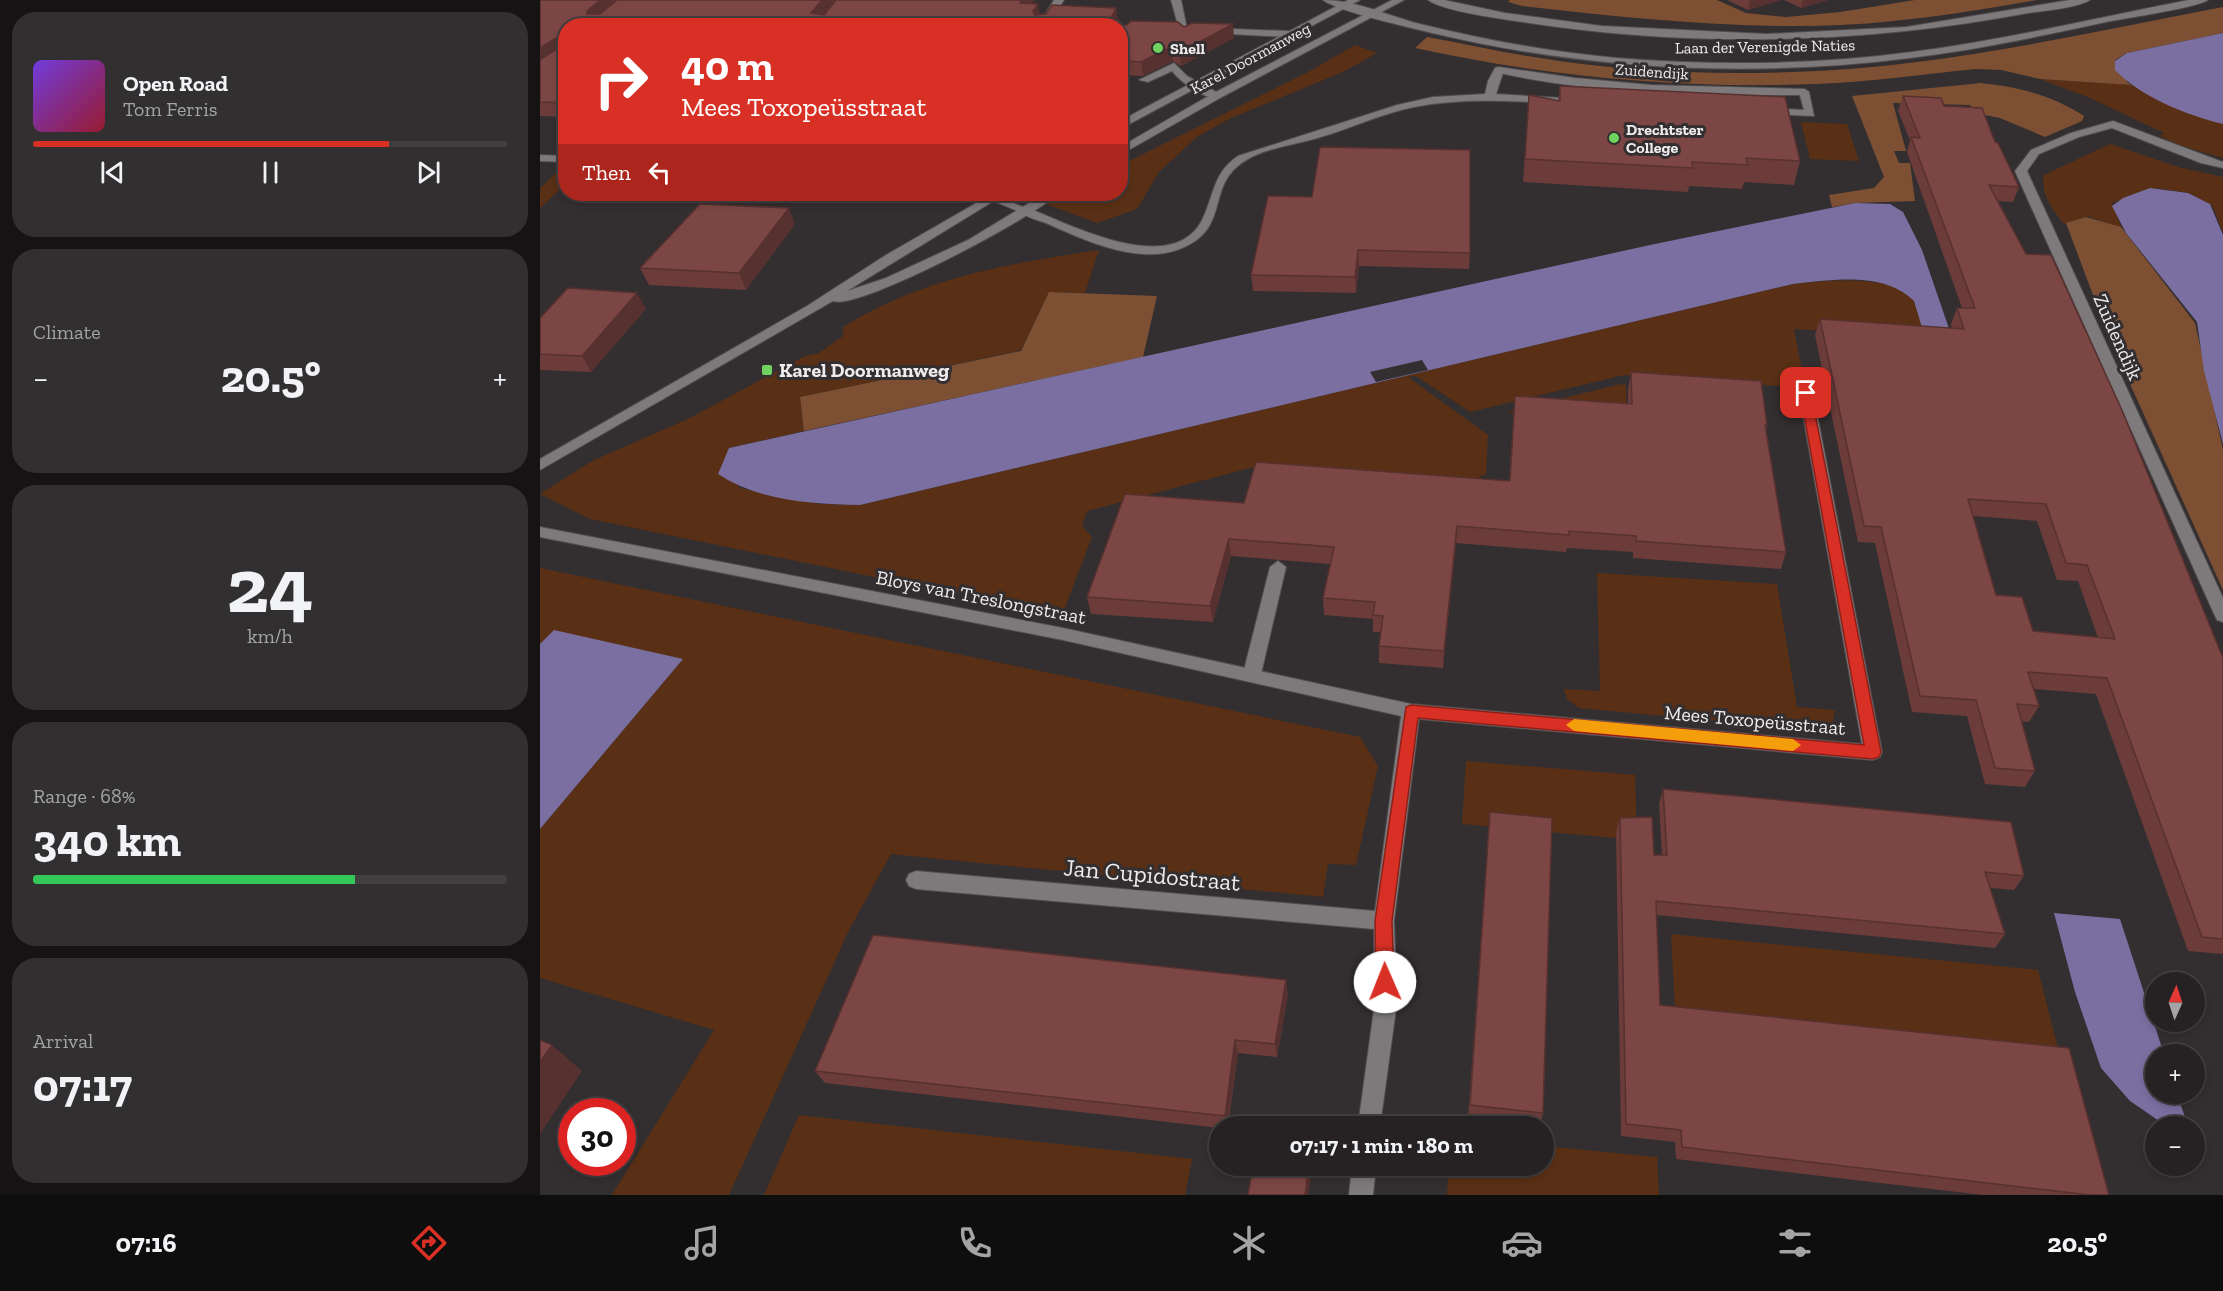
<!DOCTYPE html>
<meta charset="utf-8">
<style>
:root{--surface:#262224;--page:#322f31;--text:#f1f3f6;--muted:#a4a4a6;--line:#423f41;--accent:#d93025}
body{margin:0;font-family:"Zilla Slab",serif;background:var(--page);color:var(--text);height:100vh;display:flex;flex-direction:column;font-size:22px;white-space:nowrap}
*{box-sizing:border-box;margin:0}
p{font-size:20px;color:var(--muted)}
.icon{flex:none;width:33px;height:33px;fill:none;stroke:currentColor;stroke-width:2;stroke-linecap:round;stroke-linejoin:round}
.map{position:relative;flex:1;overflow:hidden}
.side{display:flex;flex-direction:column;gap:12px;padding:12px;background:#151314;width:540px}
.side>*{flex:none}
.hud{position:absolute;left:18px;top:18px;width:570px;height:183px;border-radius:24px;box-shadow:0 3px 9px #0003,0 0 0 2px var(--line);background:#d93025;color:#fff;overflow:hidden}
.needle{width:39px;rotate:3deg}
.controls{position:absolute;left:1605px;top:972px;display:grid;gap:12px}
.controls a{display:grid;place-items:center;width:60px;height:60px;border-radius:50%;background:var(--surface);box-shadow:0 3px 9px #0003,0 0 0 2px var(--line);font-size:30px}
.speed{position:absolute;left:18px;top:1098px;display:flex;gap:12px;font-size:30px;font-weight:700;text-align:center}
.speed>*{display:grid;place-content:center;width:78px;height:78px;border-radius:50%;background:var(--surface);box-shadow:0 3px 9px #0003,0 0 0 2px var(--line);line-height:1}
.speed .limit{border:9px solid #d22;background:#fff;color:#111}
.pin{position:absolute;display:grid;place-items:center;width:51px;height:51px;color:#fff;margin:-26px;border-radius:12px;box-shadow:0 3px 9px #0006}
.me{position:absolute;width:66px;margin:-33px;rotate:359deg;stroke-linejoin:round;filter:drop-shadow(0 0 4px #0008)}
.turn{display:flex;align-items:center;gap:21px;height:126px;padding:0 24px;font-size:27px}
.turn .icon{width:78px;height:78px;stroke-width:2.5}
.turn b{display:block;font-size:42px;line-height:51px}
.then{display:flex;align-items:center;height:57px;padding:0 24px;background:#0003;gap:12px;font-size:22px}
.big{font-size:45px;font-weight:700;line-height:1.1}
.side .tile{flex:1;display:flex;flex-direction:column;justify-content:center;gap:9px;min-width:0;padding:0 21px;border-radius:24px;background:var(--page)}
.side .dial{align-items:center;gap:0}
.dial b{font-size:78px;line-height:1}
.song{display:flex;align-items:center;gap:18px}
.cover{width:72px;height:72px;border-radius:9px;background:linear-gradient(135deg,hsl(260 70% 55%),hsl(350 70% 35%))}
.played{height:6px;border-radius:3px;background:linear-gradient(90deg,var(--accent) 75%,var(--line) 75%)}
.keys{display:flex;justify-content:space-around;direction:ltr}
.heat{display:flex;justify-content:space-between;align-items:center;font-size:33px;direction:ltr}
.charge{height:9px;border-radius:4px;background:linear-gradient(90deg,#34c759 68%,var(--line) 0)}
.trip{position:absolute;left:669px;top:1116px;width:345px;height:60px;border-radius:30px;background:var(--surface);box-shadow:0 3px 9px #0003,0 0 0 2px var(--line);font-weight:700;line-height:60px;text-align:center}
.menu{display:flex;height:96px;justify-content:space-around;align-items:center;background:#0f0e0e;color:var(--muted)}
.menu .icon{width:42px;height:42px}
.menu .current{color:var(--accent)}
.menu b{font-size:27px;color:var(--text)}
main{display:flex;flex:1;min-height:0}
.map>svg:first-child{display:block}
.green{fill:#593015}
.forest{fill:#7e5033}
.water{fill:#7a6fa0}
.pier{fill:#332e30}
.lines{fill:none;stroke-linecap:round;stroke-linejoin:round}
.service-casing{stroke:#514e4f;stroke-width:2}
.minor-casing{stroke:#514e4f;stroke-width:2}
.tertiary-casing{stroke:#514e4f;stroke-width:2}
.secondary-casing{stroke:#514e4f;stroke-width:2}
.service{fill:#7e797b;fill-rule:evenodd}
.minor{fill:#7e797b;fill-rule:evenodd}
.tertiary{fill:#7e797b;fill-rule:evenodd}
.secondary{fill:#7e797b;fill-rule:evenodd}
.wall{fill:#6b3c3a;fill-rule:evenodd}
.shaded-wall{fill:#573130}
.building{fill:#7c4644;stroke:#573130;stroke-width:1.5;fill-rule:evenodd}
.route{fill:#d93025;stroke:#8d1f18;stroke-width:1.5}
.slow{fill:#f59e0b}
.poi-dot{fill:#70d35f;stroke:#332e30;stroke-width:2}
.labels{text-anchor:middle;stroke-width:6;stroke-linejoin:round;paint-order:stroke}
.far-street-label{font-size:16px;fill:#efeced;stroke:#332e30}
.far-poi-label{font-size:16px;font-weight:bold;fill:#efeced;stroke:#332e30;text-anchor:start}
.street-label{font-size:20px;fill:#efeced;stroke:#332e30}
.poi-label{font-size:20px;font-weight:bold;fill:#efeced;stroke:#332e30;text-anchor:start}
.near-street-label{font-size:24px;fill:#efeced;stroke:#332e30}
</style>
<main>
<section class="side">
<div class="tile">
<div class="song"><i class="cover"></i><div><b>Open Road</b><p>Tom Ferris</p></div></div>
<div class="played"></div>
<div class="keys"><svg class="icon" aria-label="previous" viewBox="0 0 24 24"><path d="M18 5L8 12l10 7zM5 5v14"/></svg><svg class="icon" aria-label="pause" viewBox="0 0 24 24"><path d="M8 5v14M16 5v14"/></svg><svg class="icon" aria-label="next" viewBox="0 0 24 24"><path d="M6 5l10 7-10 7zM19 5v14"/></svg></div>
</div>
<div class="tile"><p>Climate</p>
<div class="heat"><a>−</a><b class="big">20.5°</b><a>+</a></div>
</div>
<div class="tile dial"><b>24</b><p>km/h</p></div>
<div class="tile"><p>Range · 68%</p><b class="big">340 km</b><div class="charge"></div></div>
<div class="tile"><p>Arrival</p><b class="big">07:17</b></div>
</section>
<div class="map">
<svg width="1683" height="1195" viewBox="0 0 1683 1195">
<rect width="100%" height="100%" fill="#332e30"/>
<path class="green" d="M815,45L837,53L803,72L689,119L657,137L619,172L597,209L557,223L503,203L522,194H580L581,165L772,70Z
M1500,79L1592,85L1627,104L1683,124V158L1639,145L1620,136L1624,133L1550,98Z
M1261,122L1307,124L1319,161L1270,159Z
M1570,144L1638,167L1683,177V232L1672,205L1649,193L1616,188L1572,203L1582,229L1548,216L1524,224C1513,210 1500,194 1504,175Z
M16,173L25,174V185L0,208V188Z
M559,250L545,293L509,292L481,350L260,397L264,431L189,448L199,488L280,504L320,505L1253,284C1280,281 1357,273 1374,301C1381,312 1382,330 1385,342L1353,335L1254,329L1264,382L1254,387L1084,375L930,412L876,376L868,377L948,435L946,474L935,479L725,464L547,511L542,526L552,537L524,610L388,588L50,519L0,494L52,461L150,418L265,356L279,353L303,336V327C384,277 467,264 559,250Z
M1081,384L1086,385L1087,420L967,412Z
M0,568L820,737L838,766L816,865L788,864L783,897L351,854L309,930L189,1195H72L174,1030L0,978V829L143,659L0,644Z
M1057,573L1237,584L1257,707L1295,710L1293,722L1271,730L1039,708L1027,699L1024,689L1060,691Z
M926,761L1095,775L1097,840L922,824Z
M1131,934L1498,970L1518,1048L1135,1010Z
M259,1115L652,1159L645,1195H224Z
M1004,1146L1117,1157L1119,1195H907L909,1166H1004Z"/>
<path class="forest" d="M970,0H1177L1206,13L1246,17L1300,12L1375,0H1497C1423,13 1347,25 1272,26C1175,27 1078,17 982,6L968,2Z
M1683,7V33L1587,53L1575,60L1588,83L1592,85L1500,79L1461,70L1436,69C1383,74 1330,82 1277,84C1141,89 1008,77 875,48L887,37C922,43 958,52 994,57C1078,71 1167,75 1252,72C1397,68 1541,34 1683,7Z
M1441,83C1478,87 1512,95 1544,116L1542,121L1505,137L1460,118L1435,113L1430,105L1353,103L1366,151H1354L1359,163H1370L1375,201L1315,203L1292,207L1289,195L1334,188L1344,177L1312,96Z
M1546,217L1581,227L1655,323L1683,450V590L1568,335L1526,223Z
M509,292L617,296L603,357L264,431L260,397L481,351Z"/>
<path class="water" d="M1683,33V124C1646,115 1601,97 1575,70V61L1587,53Z
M1610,188L1648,193L1670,204L1683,235V444L1664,371L1657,322L1586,233L1572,206L1583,198Z
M1315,203L1350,204L1363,212L1382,250L1437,410L1412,427L1374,301C1344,271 1291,280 1253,284L320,505C272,504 219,501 178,474L189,448L1110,245Z
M14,630L143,659L0,829V644Z
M1514,913L1580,919L1624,1054H1616V1094H1637L1648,1126L1625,1125L1590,1101L1561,1068L1535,992Z"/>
<path class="pier" d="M882,360L888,370L836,382L830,372Z"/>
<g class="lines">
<g class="service-casing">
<path id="service" d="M631,0H641L649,38L641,36Z
M668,28L748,31L753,34L748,37L671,33L668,32Z
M634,63L647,76L680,94V98C664,100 641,82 632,71L608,82L599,80Z
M959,67L964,70L956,94L1041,99L1046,102L1041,105C985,102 929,96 874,107C839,114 808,130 774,139C749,146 718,149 698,166C667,191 690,232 637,250C595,264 544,240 506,223C497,220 485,217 478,210L488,208C529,224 630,277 661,222C674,198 672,173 698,156L857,105L893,97L945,94L948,81L955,68Z
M1264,89L1269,92L1274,116L1229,114L1224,111L1229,108L1264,110L1259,92Z
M738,561L746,567L721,674L718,679H706L703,674L730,567Z"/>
</g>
<g class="minor-casing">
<path id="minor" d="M514,0H524L507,26H498Z
M959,67L1035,78L1111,85L1264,89L1269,92L1264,95C1162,95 1055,95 955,72V68Z
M1573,121L1683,162V168L1661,163L1572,128L1539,137L1499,154L1487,171L1683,598V622L1677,620L1675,616L1475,171L1491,150L1531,133Z
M0,155L26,156V162L0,161Z
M437,194H452L490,210L480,212Z
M1266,389L1273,393L1342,752L1340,757L1333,760L879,719L854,921L857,1002L840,1126H818L835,1002L834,929L376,889L369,886L366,880L369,874L376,871L835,911L861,716L523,640L0,537V527L523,628L871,704L1322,744L1259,393Z
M812,1166H836L833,1195H809Z"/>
</g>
<g class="tertiary-casing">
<path id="tertiary" d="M808,0H820L580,129V121Z
M852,0H864L680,98L580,155V147L672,94Z
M452,194H465L307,291L346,278L428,240L504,194H517C495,217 318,311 293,301L0,470V459L267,306L346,255Z"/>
</g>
<g class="secondary-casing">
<path id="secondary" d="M783,0C816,0 849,16 880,24C945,40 1010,52 1077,58C1175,66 1274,65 1372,52C1465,40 1556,18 1649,0H1668C1657,8 1585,18 1566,22C1501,36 1436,50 1370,58C1210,78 1048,70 892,33C869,27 799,12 783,0Z
M888,0H904L965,13L1062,26L1226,34L1366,27L1530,0H1550C1538,8 1503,11 1488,13C1318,45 1147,48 976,21C956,18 903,11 888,0Z"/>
</g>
<use href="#service" class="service"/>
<use href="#minor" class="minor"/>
<use href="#tertiary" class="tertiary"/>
<use href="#secondary" class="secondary"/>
</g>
<path class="wall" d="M0,0H494L491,4L500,14L576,8L577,20L581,25L644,27L694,38L641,66L633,61L603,76L580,75V26H26V117L0,116Z
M1187,0H1241L1208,10Z
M1244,0H1288L1261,8Z
M1020,86L1260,161L1254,185L1204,182L1202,189L1149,186L1148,192L983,182L989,95L1018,101Z
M1363,96L1404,106L1455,142L1479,187L1473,202L1458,201L1683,658V954L1648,951L1556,694L1494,689L1499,706L1489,722L1481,721L1495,771L1485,787L1445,784L1427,716L1372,712L1335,543L1318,542L1275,335L1280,319L1412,329L1411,324L1417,308H1422L1367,152L1370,140L1358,111ZM1433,516L1497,521L1517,580L1538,581L1558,638L1493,631L1456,595Z
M728,196L930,253L929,269L819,266L816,293L713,291L711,275Z
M255,224L206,290L109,285L100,268Z
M106,309L51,372L0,370V318Z
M1091,372L1227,425L1226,430L1246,552L1241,569L1093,558V552L1027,548L1026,552L916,543L903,668L839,663V646L841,632H833V619L784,615L783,598L790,564L691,556L673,622L551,614L547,597L704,503L969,481L975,396L1088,404V389Z
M1123,789L1484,876L1474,890L1450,888L1465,934L1455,948L1116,915L1120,1005L1569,1195H1443L1136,1159L1135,1142L1081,1136L1076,832L1080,818L1114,855H1122L1119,804Z
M950,812L1003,1113L1000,1126L928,1119Z
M748,994L737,1057L698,1053L688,1126H680V1128L285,1083L275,1071Z"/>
<path class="shaded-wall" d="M60,0H81L54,24L47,14V11Z
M282,0H297L276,26L271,13Z
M482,0H494L482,17L480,3Z
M1210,0H1241L1208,10Z
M1263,0H1288L1261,8Z
M498,4L500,18L496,25L493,11Z
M576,8L578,21L570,20Z
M693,24L694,38L641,66L639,53Z
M21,35L26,44L0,66V48Z
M631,47L633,61L603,76L601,62Z
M249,208L255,224L206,290L199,273Z
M818,250L819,266L816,293L815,277Z
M97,293L106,309L51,372L42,356Z
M917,526L916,543L903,668L904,651Z
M689,539L691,556L673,622L670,606Z
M746,980L748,994L737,1057L735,1044Z
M0,1039L10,1047L12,1045L42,1071L0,1134Z
M695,1040L698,1053L687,1126L685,1116Z
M769,1166H773L768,1195H765Z"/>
<path class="building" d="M0,0H60L47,11V14H60L77,0H282L271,13L284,15L296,0H482L480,3L498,4L493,11L495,15L506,14L512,5L576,8L570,20H579L581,25H587L591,21L638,22L644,27L652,23L693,24L639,53L631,47L601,62L580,61V26H26V103L0,102V60L21,46V35L0,48Z
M1020,86L1245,97L1260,161L1206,158L1208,165L1152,162L1153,168L985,159L989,95L1020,101Z
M1363,96L1401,98L1404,106L1442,108L1455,142L1458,143L1479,187L1449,185L1486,254L1511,255L1581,408L1683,658V939L1662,937L1567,678L1488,672L1499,706L1477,704L1495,771L1455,768L1436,700L1380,696L1341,527L1324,526L1280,319L1424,329L1417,308H1435L1371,137L1380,138ZM1428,499L1506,504L1526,563L1547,565L1575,639L1493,631L1482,597L1456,595Z
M780,147L930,150V253L818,250L815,277L711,275L728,196L772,197Z
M160,204L249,208L199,273L100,268Z
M28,288L97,293L42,356L0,354V318Z
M1091,372L1221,381L1227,425H1225L1246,552L1096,541V536L1029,531V535L917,526L904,651L839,646L843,616L833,615L835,602L783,598L794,547L689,539L670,606L547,597L585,494L704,503L716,462L970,481L975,396L1092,404Z
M1123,789L1471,822L1484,876L1445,872L1465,934L1116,901L1120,1005L1529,1048L1569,1195H1550L1142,1147L1141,1130L1086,1124L1080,818L1112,817L1114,855H1127Z
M950,812L1012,818L1003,1113L930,1105Z
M333,935L746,980L735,1044L695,1040L685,1116L275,1071Z
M0,1040L12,1045L0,1062Z
M713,1166H769L765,1195H708Z"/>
<path class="route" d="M1266,389L1271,393L1341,752L1339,757L1333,759L878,718L852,921L854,982L851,988L845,990L839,988L836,982L835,921L866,707L871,705L1324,745L1260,393Z"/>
<path class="slow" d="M1034,719L1253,739L1261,745L1253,751L1034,731L1026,725Z"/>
<g class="poi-dot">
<circle cx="618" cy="48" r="6"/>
<circle cx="1074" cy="138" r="6"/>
<rect x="221" y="364" width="12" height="12" rx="3"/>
</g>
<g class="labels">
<g class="far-street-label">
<text transform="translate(1225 46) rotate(-1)" y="6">Laan der Verenigde Naties</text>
<text transform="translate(710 58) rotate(-28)" y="6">Karel Doormanweg</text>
<text transform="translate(1112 71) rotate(4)" y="6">Zuidendijk</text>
</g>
<g class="far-poi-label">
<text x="630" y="54">Shell</text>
<text x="1086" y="135">Drechtster<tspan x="1086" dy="18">College</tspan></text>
</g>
<g class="street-label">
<text transform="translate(1578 337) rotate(66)" y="7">Zuidendijk</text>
<text transform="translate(441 597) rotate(11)" y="7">Bloys van Treslongstraat</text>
<text transform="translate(1215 720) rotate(5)" y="7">Mees Toxopeüsstraat</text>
</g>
<g class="poi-label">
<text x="239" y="377">Karel Doormanweg</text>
</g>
<g class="near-street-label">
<text transform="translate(612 875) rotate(5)" y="8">Jan Cupidostraat</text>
</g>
</g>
</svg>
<div class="controls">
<a><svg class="needle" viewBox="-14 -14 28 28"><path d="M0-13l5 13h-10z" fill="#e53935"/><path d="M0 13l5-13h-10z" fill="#a4a4a6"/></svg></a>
<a>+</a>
<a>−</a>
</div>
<div class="speed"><div class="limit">30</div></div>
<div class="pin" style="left:1266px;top:393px;background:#d93025"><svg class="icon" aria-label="arrive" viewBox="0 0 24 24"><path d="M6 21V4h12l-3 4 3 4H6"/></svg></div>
<svg class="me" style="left:845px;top:982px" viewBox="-20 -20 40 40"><circle r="19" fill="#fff"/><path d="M0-13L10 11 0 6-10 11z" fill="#d93025"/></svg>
<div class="trip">07:17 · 1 min · 180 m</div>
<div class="hud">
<div class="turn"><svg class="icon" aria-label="right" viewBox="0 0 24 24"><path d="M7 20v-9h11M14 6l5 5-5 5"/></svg><div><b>40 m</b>Mees Toxopeüsstraat</div></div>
<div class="then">Then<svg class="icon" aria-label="left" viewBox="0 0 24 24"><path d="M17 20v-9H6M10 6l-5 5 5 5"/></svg></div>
</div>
</div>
</main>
<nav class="menu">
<b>07:16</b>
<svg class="icon current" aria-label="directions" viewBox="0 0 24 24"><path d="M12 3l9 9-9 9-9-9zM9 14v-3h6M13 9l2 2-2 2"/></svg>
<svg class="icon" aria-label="music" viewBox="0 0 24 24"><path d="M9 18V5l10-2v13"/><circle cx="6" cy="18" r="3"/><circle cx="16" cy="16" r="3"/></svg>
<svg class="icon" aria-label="phone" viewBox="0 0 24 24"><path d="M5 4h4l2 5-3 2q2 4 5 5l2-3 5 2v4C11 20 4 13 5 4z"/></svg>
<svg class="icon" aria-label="climate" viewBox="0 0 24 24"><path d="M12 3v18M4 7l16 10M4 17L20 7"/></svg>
<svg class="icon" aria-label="car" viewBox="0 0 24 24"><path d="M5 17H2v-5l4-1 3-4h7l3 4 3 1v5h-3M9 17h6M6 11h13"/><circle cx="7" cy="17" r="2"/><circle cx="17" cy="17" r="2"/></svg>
<svg class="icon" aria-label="filters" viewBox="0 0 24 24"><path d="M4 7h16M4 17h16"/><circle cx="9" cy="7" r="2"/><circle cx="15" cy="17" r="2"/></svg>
<b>20.5°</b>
</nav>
